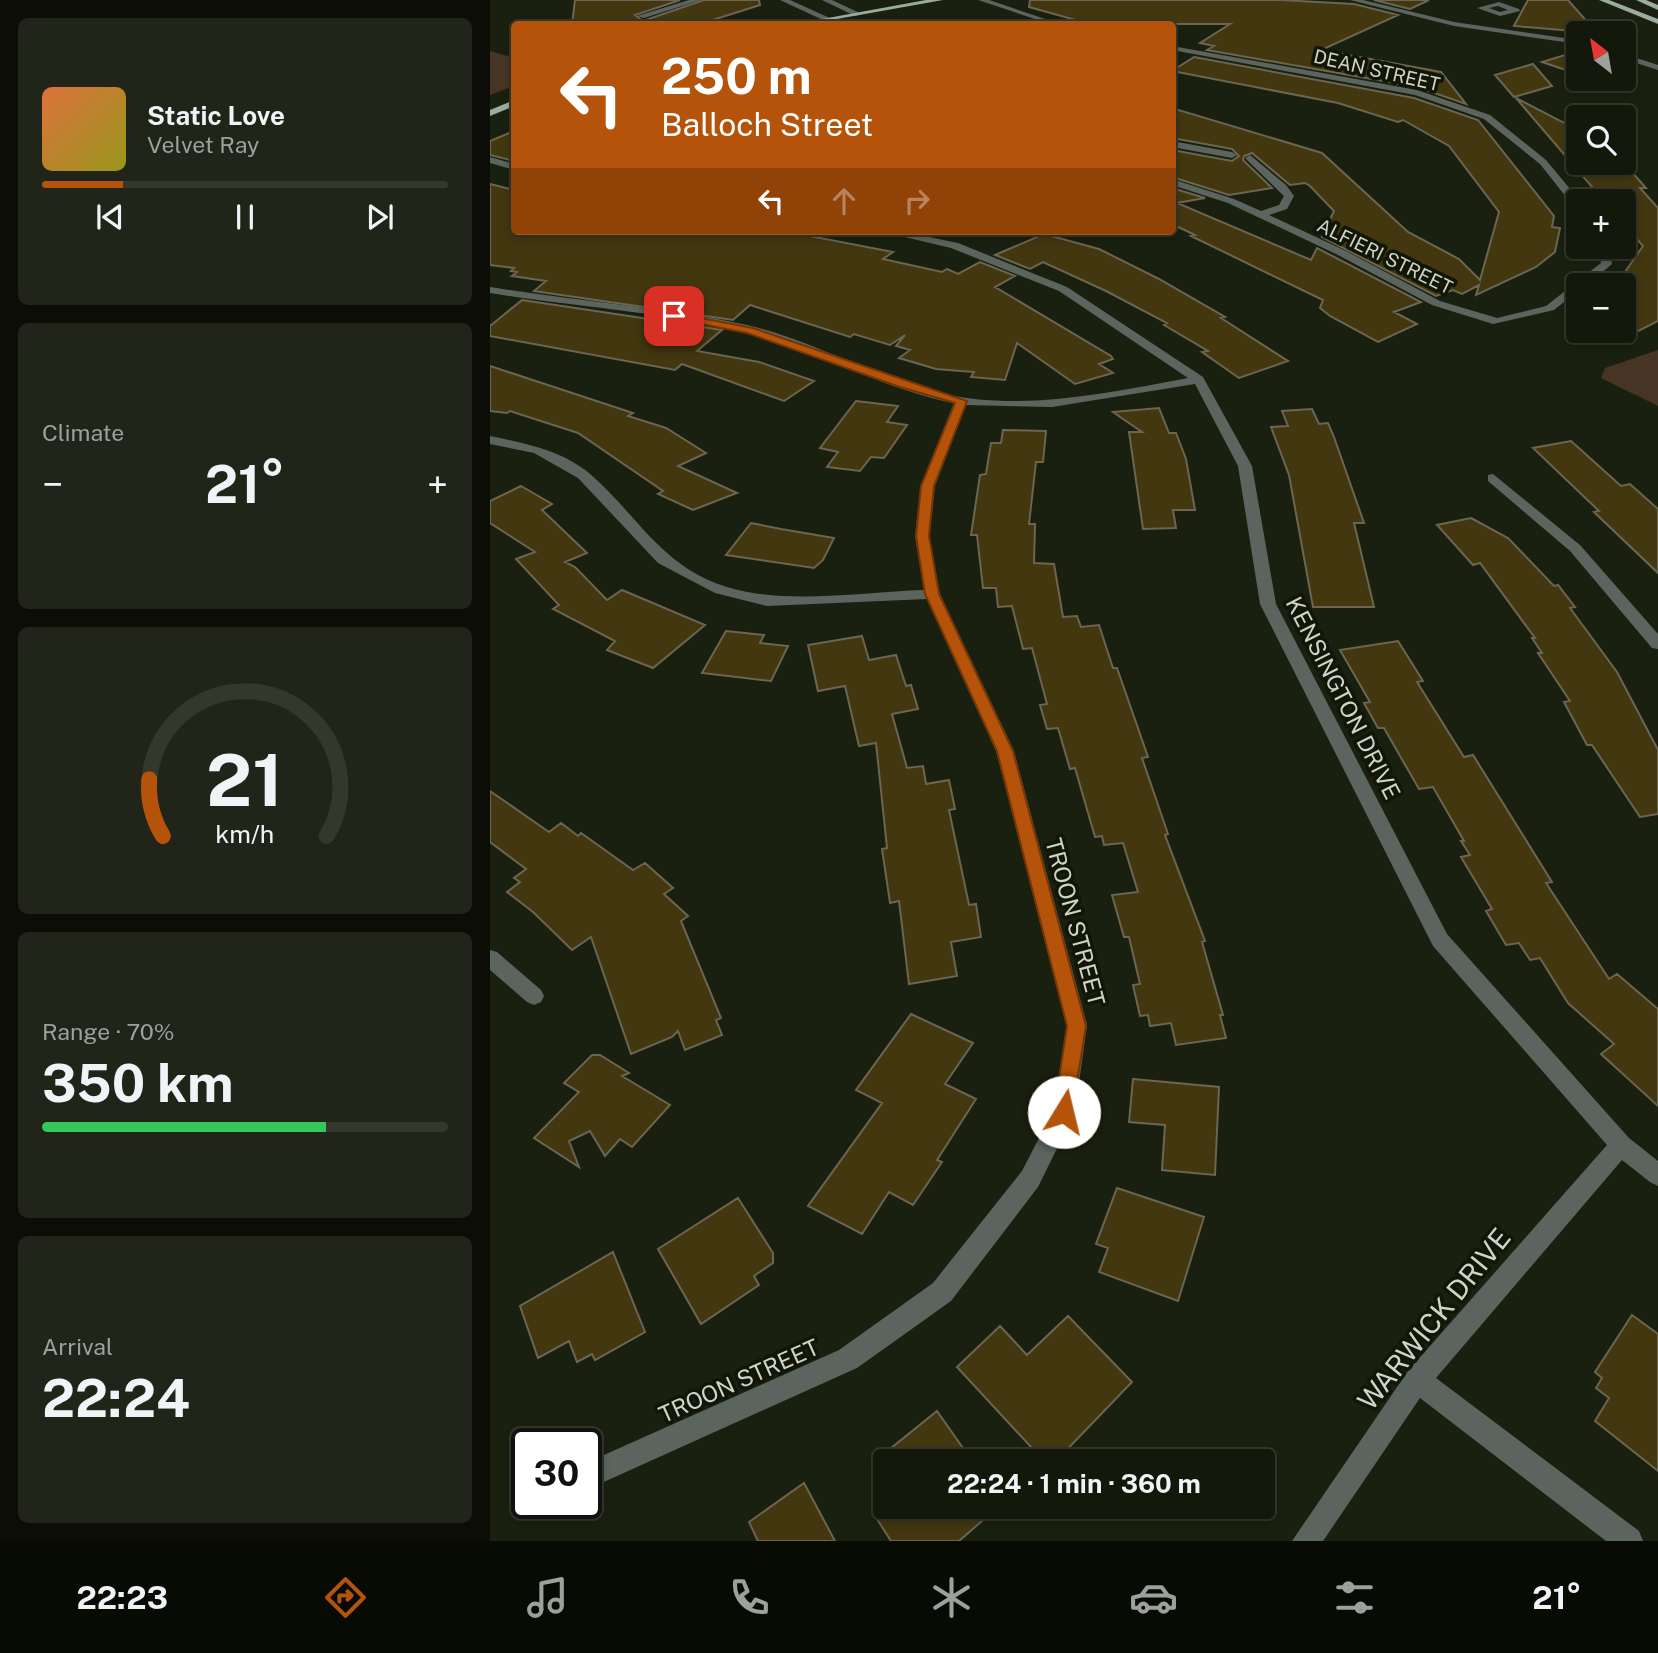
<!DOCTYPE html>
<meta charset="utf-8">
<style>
:root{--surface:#14180b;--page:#212519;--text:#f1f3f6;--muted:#9da09d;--line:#33372c;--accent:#b45309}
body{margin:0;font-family:"Public Sans",sans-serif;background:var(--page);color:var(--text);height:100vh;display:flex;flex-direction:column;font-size:26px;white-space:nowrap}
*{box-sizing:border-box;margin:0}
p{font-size:23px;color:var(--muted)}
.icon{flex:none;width:38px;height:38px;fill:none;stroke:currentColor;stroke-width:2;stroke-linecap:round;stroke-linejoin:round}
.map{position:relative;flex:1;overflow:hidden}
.details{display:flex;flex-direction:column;gap:18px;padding:18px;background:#0b0d06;width:490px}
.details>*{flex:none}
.guide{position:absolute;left:21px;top:21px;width:665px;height:214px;border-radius:7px;box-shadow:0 4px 10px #0003,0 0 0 2px var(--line);background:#b45309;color:#fff;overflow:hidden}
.needle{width:46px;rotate:329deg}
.buttons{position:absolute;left:1076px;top:21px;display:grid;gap:14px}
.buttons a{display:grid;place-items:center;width:70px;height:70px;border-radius:7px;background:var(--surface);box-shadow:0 4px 10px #0003,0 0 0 2px var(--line);font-size:35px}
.speed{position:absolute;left:21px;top:1428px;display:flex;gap:14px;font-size:35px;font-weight:700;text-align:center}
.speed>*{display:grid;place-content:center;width:91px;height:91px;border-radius:50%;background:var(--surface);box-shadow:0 4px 10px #0003,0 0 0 2px var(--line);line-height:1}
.speed .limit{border:4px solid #111;border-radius:10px;background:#fff;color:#111}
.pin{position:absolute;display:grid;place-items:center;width:60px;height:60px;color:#fff;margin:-30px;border-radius:14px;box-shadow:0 4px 10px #0006}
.me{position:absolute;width:77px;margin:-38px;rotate:9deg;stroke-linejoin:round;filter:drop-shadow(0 0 5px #0008)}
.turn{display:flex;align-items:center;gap:24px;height:147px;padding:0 35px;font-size:32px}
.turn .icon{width:91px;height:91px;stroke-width:2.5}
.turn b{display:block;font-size:49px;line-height:60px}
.lanes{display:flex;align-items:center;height:66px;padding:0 35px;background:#0003;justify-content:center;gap:35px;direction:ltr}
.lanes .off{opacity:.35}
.big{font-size:52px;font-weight:700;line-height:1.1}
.details .widget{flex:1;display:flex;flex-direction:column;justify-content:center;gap:10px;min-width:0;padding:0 24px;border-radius:10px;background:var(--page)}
.details .dial{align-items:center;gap:0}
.dial svg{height:182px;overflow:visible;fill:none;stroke:var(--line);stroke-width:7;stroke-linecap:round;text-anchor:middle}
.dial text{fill:var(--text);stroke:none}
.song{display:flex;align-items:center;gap:21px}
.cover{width:84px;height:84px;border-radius:10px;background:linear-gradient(135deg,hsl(20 70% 55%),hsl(60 70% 35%))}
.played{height:7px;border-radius:4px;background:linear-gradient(90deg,var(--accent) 20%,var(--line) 20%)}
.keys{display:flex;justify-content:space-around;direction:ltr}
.heat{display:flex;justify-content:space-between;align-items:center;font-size:38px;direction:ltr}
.charge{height:10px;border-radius:5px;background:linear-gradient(90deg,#34c759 70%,var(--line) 0)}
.trip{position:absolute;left:383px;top:1449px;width:402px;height:70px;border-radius:7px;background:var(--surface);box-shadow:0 4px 10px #0003,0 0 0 2px var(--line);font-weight:700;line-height:70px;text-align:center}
.dock{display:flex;height:112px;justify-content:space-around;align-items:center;background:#080a04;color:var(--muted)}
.dock .icon{width:49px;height:49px}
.dock .selected{color:var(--accent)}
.dock b{font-size:32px;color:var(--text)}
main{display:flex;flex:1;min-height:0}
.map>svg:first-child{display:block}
.green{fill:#463424}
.building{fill:#42370f;stroke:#6b6552;stroke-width:2}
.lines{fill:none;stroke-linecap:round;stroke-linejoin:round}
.minor{fill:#5b645e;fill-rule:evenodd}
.major{fill:#9aab9f;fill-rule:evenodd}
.route{fill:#b45309;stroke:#753606;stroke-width:2}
.labels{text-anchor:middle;stroke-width:7;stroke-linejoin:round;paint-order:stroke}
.far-street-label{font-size:19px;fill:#cfd3c9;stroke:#111607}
.street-label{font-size:23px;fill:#cfd3c9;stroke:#111607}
.near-street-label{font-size:28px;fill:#cfd3c9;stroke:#111607}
</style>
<main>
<section class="details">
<div class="widget">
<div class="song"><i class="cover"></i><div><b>Static Love</b><p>Velvet Ray</p></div></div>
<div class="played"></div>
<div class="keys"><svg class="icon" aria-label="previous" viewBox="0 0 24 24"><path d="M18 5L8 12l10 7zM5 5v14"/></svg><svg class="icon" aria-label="pause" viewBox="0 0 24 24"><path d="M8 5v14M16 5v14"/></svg><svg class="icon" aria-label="next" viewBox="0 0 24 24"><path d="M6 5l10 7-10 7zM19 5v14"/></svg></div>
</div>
<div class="widget"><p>Climate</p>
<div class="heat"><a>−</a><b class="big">21°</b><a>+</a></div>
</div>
<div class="widget dial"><svg viewBox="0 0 100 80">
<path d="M14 69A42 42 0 1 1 86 69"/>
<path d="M14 69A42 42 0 0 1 8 44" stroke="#b45309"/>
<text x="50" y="56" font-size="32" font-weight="700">21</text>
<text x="50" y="72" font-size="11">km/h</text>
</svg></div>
<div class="widget"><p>Range · 70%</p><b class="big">350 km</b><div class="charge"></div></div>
<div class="widget"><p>Arrival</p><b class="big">22:24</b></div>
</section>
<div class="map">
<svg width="1168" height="1541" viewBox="0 0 1168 1541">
<rect width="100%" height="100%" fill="#1a200f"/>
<path class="green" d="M0,51L24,58V86L0,95Z
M1168,350V406L1111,378L1115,368Z"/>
<path class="building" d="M85,0H190L145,15L153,21L214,0H269L270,5L210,24H82Z
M540,0H791L864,4L908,15L831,50L951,72L976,104L927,87L717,50L724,46L710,43L740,24H600L539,7Z
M884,0H939L920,9Z
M1038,0H1078L1107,33L1024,26Z
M1088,51V74L1052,62Z
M704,57L924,98L988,120L1064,216L1062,227L1070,228L1065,252L1046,267L986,295L989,285L972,294L963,290L946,296L832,237L844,211L820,186L815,183L800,185L762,153L754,156L753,160L782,188L739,195L682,177V150L742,161L749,156L742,149L682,138V108L832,153L918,232L969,259L990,280L1009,212L959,146L913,120L908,122L848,103L682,71Z
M1043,64L1062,86L1024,97L1005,75Z
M1026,98L1088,130V163H1134L1156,188H1150L1168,208V321L1127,342L1100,331H1134V285H1126L1153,246L1134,224V201H1114Z
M24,131V161L0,155V141Z
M0,184L24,190V231H294L403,252L393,259L452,272L457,269L468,274L490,262L525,276L505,287L621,356L623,359L609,364L623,373L585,384L527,343L515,380L481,377L484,372L446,369L409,358L420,350L406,346L415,335L400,345L364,334L360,337L260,305L243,320L44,291L56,281L22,276L27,272L21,271L24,268L0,265Z
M682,188L715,198L687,203L821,260L827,248L931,302L904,312L927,324L888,342L840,316L830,308L833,300L701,236L705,235L682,224Z
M554,234L609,249L669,279L735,317L731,318L798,361L749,378L712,352L718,351L674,325L677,323L616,291L553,262L540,269L505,255Z
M32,300L232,330L207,351L269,362L324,381L294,401L192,364L185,370L0,336V326Z
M0,366L143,413L138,416L176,428L216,453L188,466L247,493L203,510L168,494L173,491L88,433L20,411L17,413L0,411Z
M366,401L408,406L397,422L417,425L394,458L381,457L370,471L337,467L348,452L330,448Z
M669,408L679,433H686L696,459L705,510H683L686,528L653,529L639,432H652L623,412Z
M822,409L829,424L838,423L844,437L874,523H864L884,607H823L799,475L781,427L798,426L792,411Z
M513,430L556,431L553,462H546L539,524H545L544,563L564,564L573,617L587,616L591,627L609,625L623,668H627L658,757L652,758L678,834L675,835L715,941L712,942L733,1015H730L736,1038L686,1045L681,1023L660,1026L658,1015L650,1016L643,985L650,984L639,937H634L622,895L648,892L633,843L614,845L612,836L605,837L585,768L580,769L568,728L557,729L550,705L557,704L542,648L533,649L522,606L508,607L506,588H493L487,535H481L490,475L496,474L501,443H511Z
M1081,441L1131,486L1140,484L1168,509V573L1104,512L1109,511L1043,448Z
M31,486L62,504L52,510L97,553L75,562L85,567L117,600L132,590L215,625L163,668L117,650L125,641L63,609L69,605L26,559L45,552L0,523V501Z
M981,518L1018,538L1064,586L1068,585L1085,607L1080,608L1127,672L1168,750V814L1150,817L1102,745H1097L1074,702L1080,701L1048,653H1052L1042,638H1045L990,563L983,565L947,525Z
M261,523L291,529L344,538L333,560L324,568L236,555Z
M236,631L274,635L270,643L298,646L281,681L212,673Z
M372,636L379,660L406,655L416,686L421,685L428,709L402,714L417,768L433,766L436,784L459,780L465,809L459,810L479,905L486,904L491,937L461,942L467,976L419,984L409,901L400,903L392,849L397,848L386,743L369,746L355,686L328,691L318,645Z
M908,641L933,681L927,682L974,757L983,755L1062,882L1056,883L1119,979L1127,974L1168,1009V1106L1111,1054L1124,1044L1078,1003L1050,958L1040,960L1029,943L1016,945L996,911L1002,909L971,857L980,855L971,841H974L943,787L929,789L894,728H888L874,703L880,702L850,650Z
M0,791L59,832L71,823L88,836L91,833L143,870L155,863L183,888L174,894L198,916L191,921L231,1018L226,1020L232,1035L195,1050L188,1031L182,1037L141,1054L101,937L82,950L43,912L17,892L30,882L24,878L36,869L0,842Z
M421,1014L483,1043L455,1084L486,1099L447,1160L452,1162L423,1205L399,1192L372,1234L318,1206L392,1103L366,1090Z
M102,1055H110L139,1073L132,1076L180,1105L142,1147L130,1139L115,1156L100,1131L79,1141L89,1167L44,1138L89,1092L74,1083Z
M643,1079L729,1087L725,1175L672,1170L675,1125L639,1122Z
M627,1188L714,1217L688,1301L609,1272L618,1248L606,1244Z
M248,1198L283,1253V1263L264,1276L269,1285L211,1324L168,1249Z
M123,1252L155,1332L105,1360L102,1354L87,1362L79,1341L48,1358L30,1306Z
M1142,1315L1168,1334V1471L1105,1421L1119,1398L1106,1388L1112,1378L1105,1372Z
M578,1316L642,1382L566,1461H554L467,1367L510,1326L537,1355Z
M447,1411L482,1461H396V1465L390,1457Z
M314,1483L345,1541H268L259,1522Z
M397,1507H508L469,1541H401L385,1516Z"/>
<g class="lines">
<path class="minor" d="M199,0H211L154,18L147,16Z
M290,0H300L342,19L335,21Z
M332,0H342L372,14L365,16Z
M488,0H499L570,24H560Z
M860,0H873L964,22L1088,40V44L964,26Z
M1009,2L1029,9L1030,11L1010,16L987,8ZM1008,6L1018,10L1010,12L999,8Z
M682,46L927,90L1000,115L1056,160L1090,201L1088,208L1084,207L1050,164L994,119L925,95L682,50Z
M1134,54L1168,65V70L1134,59Z
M682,141L742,152L747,155L742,158L682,147Z
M760,155L796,185L804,196L797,209L779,215L856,251L950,301L1007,318L1056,306L1111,263L1109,247H1119L1122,264L1097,285H1088V291L1064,310L1003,324L942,305L848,255L738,203L682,185V179L744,199L771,211L789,205L794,196L757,160L755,158Z
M0,157L24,164V170L0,163Z
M389,231H410L468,243L577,287L713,377L762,466L786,604L957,934L1139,1138L1168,1161V1186L1160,1182L1132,1160L946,1378L1149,1531L1153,1541H1116L930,1398L833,1541H802L918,1371L1117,1145L943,946L770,604L748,466L705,384L562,407L476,405L445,486L439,536L450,594L524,751L597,1025L585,1112L548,1187L461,1301L367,1368L96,1490V1463L349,1350L443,1283L532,1171L563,1111L577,1025L506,751L437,599L277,606L225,593L168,563L88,478L44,453L0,444V436C34,443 71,450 99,473C147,514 171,567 237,587C294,605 374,592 434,590L425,536L431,486L464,403C392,389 329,350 258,333C174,312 85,307 0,293V287C85,301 172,307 257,325C322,340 381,376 446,392C529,413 616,393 698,378L569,291L461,248Z
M1003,474L1090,545L1168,634V649L1162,648L1080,551L998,481V475Z
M0,950L7,952L51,990L54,996L51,1002L44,1005L37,1002L0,970Z"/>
<path class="major" d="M436,0H453L319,24H305Z
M1109,0H1119L1168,19V24Z
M1146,0H1156L1168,5V10Z
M24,100V106L0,116V110Z"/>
</g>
<path class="route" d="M184,313L263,328L477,401L444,486L439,536L449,594L523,751L596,1026L581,1119L574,1121L567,1119L564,1112L577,1026L507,751L435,594L426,536L431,486L465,403L410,387L257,333L181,318L179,316Z"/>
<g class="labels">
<g class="far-street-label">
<text transform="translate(887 70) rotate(13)" y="7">DEAN STREET</text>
<text transform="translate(895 256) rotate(26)" y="7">ALFIERI STREET</text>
</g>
<g class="street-label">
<text transform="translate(853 698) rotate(63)" y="8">KENSINGTON DRIVE</text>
<text transform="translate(585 922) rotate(75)" y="8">TROON STREET</text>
<text transform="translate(249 1381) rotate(-24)" y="8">TROON STREET</text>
</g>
<g class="near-street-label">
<text transform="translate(944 1319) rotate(-51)" y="10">WARWICK DRIVE</text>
</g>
</g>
</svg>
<div class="buttons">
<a><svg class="needle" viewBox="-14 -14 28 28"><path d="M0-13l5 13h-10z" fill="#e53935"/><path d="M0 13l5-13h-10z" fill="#9da09d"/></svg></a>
<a><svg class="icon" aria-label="search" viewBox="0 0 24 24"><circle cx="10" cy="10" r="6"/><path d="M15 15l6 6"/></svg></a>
<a>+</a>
<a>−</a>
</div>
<div class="speed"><div class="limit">30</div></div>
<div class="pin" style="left:184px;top:316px;background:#d93025"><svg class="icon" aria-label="arrive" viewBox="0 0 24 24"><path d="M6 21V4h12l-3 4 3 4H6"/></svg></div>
<svg class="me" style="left:574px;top:1112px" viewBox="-20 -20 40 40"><circle r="19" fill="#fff"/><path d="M0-13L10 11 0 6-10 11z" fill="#b45309"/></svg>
<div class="trip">22:24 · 1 min · 360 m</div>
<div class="guide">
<div class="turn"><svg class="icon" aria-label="left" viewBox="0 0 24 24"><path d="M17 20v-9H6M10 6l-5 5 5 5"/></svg><div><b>250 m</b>Balloch Street</div></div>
<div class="lanes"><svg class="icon" aria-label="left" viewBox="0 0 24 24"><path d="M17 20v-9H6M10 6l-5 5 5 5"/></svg><svg class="icon off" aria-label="ahead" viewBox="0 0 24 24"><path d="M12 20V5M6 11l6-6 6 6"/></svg><svg class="icon off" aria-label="right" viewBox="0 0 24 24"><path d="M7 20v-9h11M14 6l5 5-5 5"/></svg></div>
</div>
</div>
</main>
<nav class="dock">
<b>22:23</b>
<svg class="icon selected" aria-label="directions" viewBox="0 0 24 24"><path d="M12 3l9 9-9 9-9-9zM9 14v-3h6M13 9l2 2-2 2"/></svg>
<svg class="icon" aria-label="music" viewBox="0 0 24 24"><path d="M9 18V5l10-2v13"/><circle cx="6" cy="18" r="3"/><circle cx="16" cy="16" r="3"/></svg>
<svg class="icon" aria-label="phone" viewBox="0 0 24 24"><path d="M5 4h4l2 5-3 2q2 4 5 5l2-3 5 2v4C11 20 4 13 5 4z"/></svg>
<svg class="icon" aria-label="climate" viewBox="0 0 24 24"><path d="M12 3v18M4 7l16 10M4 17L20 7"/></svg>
<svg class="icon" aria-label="car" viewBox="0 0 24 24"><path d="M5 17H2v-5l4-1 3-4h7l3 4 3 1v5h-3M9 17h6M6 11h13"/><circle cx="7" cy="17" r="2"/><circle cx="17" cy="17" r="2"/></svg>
<svg class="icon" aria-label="filters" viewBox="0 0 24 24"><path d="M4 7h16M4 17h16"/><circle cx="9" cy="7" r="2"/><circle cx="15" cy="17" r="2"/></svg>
<b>21°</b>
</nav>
